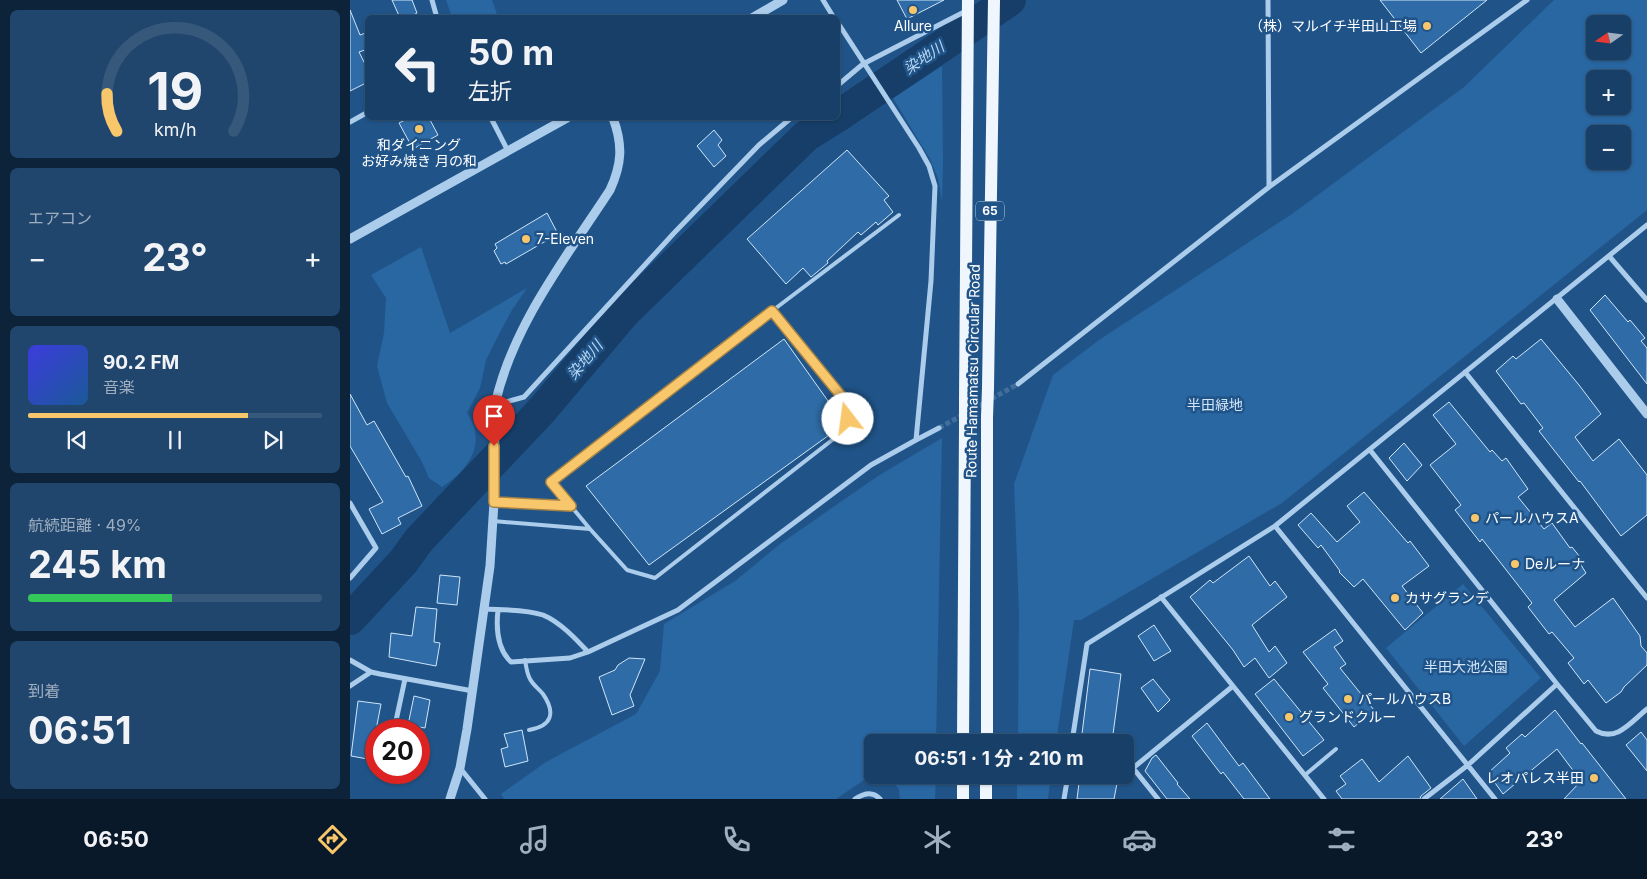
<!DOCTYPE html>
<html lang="ja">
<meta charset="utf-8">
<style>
:root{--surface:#183f67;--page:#21466d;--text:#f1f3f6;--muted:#9fafc0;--line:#36587b;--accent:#f9c76b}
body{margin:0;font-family:Inter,"Noto Sans JP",sans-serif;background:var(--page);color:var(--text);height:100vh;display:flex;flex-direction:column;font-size:19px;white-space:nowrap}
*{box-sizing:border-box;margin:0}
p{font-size:16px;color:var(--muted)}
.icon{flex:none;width:28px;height:28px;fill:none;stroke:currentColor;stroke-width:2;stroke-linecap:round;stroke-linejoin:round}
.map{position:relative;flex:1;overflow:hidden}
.drawer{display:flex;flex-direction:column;gap:10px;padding:10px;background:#0d2339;width:350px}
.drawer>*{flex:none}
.banner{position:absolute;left:15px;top:15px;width:475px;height:105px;border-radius:8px;box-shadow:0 1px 4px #0004,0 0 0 1px var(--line);background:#183f67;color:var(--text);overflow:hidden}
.needle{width:32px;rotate:256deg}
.controls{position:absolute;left:1236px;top:15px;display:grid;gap:10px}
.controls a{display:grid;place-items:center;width:45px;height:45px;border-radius:8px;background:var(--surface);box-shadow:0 1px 4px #0004,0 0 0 1px var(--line);font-size:25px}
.speed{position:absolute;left:15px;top:719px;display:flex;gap:10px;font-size:25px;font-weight:700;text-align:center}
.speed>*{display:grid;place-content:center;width:65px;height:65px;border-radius:50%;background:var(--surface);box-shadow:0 1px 4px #0004,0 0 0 1px var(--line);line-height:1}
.speed .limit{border:8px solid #d22;background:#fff;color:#111}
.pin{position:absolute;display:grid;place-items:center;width:42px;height:42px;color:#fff;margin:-51px -21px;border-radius:50% 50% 50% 0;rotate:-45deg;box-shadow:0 0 5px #0007}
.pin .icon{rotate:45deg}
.me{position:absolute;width:55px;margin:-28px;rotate:345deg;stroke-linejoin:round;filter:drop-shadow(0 0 4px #0008)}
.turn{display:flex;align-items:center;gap:18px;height:105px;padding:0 20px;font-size:22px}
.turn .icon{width:65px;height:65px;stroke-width:2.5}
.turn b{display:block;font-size:35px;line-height:42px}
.big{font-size:38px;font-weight:700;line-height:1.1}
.drawer .card{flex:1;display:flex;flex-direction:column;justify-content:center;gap:8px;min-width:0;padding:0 18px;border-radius:8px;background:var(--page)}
.drawer .dial{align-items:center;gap:0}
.dial svg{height:130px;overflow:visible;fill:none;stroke:var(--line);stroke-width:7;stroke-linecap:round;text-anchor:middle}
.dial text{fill:var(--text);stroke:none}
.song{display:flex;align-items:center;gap:15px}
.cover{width:60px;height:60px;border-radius:8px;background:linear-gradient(135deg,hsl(240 70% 55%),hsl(210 70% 35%))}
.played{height:5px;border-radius:2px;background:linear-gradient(90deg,var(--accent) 75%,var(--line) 75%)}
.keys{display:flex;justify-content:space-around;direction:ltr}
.heat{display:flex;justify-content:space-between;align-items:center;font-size:28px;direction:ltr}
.charge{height:8px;border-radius:4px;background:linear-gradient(90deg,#34c759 49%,var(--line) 0)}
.trip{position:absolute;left:514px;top:734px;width:270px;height:50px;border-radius:8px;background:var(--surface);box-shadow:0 1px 4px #0004,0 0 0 1px var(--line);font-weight:700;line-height:50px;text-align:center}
.dock{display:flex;height:80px;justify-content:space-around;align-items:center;background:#0a1929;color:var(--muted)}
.dock .icon{width:35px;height:35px}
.dock .selected{color:var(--accent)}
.dock b{font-size:22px;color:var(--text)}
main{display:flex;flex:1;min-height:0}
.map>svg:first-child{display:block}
.green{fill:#2967a2;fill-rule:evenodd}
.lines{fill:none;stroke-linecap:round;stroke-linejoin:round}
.river{stroke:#163e68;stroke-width:32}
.building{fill:#2f6ca7;stroke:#d0e5f8}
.minor-tunnel{stroke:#416e9b;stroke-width:5;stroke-dasharray:5 2.5;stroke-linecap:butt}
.service{stroke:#abcceb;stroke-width:4}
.minor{stroke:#abcceb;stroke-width:5}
.tertiary{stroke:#abcceb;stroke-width:9}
.primary{stroke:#f0f6fe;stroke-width:12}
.primary-bridge{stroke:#f0f6fe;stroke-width:12}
.route-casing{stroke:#a28146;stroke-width:12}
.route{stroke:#f9c76b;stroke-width:9}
.poi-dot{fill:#f9c76b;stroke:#205489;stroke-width:2}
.labels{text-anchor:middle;stroke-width:5;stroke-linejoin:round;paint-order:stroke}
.shield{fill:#205489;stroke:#bcccdc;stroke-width:1}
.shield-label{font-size:12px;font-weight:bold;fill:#fff}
.poi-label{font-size:14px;fill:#fff;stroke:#205489;text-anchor:start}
.street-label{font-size:14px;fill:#fff;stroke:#205489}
.park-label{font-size:14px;fill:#d0e5f8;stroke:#205489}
.water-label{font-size:15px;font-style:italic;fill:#b7d6f2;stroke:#205489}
</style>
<main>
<section class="drawer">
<div class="card dial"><svg viewBox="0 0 100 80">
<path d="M14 69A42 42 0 1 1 86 69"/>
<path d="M14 69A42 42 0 0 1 8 46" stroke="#f9c76b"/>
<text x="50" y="56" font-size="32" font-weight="700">19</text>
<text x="50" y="72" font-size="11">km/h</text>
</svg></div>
<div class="card"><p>エアコン</p>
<div class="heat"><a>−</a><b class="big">23°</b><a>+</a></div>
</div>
<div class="card">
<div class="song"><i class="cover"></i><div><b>90.2 FM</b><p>音楽</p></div></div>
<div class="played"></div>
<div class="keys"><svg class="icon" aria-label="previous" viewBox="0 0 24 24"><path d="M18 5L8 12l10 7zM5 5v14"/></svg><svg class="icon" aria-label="pause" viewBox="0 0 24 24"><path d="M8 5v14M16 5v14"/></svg><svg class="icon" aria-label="next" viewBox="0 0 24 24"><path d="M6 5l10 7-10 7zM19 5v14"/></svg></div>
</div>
<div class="card"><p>航続距離 · 49%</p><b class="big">245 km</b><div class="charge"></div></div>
<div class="card"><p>到着</p><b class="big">06:51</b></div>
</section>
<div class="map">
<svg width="1297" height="799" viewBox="0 0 1297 799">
<rect width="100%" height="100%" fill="#205489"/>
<path class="green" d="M96,0H142L148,17H102Z
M1204,0H1297V210L932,503L731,620H724L706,742H668L669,611L664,484L703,375L749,340L942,214L1114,87ZM1245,24H1272V51H1245ZM1245,79H1272V106H1245ZM1245,134H1272V161H1245Z
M592,66L593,161L592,201L588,178L580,159L543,98Z
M71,247L100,333L177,288L162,310L148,336L136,360L130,388L117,413C138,443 118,470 92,487L79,478L72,462L37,403L27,366L34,333L36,298L21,275Z
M592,438L586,742H522V775H586L585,799H550L549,789L540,780L525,776L514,780L486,799H154L151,794L196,762L286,714L310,671L314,624L385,581L430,544L528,476Z
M1113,584L1191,678L1114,746L1036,648Z
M667,775H701L698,799H667Z"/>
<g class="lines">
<path class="river" d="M488,116L660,0
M0,619L53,562L69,540L192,410L275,312L456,136L485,118"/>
</g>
<path class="building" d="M42,0H62L67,13L58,18H50Z
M547,0H594L557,19Z
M1030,0H1137L1071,53Z
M0,10L10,35L18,32V49L9,52L18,70V82L0,91Z
M59,118H79L88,135L63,149L49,123Z
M364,130L372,140L368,145L376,156L364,167L347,146Z
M497,150L539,196L534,200L543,212L528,225L526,222L511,235L508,232L477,261L478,263L461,277L453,268L436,284L397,239Z
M197,213L208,234L156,264L155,262L151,264L144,251L147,248L145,244Z
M1255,295L1278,322L1280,320L1295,338L1291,341L1297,348V384L1240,310Z
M434,339L493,422V425L299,565L236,486Z
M1191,339L1229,385L1251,414L1225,437L1243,461L1269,439L1297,475V515L1271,536L1230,481L1229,482L1189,431L1193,428L1174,403L1171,404L1146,371L1163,356L1166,359Z
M0,394L17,425L24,421L56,477L58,476L72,506L48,518L51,524L32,534L19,509L33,502L0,446Z
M1099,402L1140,452L1142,450L1152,461L1156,458L1178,489L1168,497L1194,529L1202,523L1220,548L1222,547L1234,562L1231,565L1236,573L1204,600L1225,627L1263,598L1290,636L1291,646L1297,653V665L1274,687L1271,692L1256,703L1238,680L1234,684L1218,663L1224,658L1202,632L1199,634L1178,607L1182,603L1132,539L1130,542L1105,510L1111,505L1080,465L1106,444L1083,415Z
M1054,443L1072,465L1057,481L1039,458Z
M1014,492L1058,543L1060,541L1079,566L1052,586L1073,613L1055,630L1013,579L1004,587L989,572L990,571L971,545L968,548L948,525L961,513L987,542L1010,522L997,506Z
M899,556L920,586L925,581L937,597L902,625L919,652L925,646L937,663L919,678L905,658L894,667L883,650L840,597L860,580L863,583Z
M90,575L110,577L107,605L87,603Z
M66,607L87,609L84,642L90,643L86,666L39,657L41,633L62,636Z
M804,625L821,651L804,661L788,636Z
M985,629L993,641L984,647L996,664L990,668L1024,710L1004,727L973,688L978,684L953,652Z
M279,658L295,659L280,695L284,706L262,715L249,677L265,670L268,665Z
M740,669L771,674L762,742H731Z
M803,679L820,700L808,712L791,688Z
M924,679L974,740L953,756L905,694Z
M64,696L80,700L75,728L58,725Z
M8,701L31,704L26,730L23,760L1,756Z
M1205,710L1231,744L1232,743L1276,799H1214L1231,781L1207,749L1153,794L1138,773L1160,753L1156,748L1172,734L1175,737Z
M857,723L889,766L893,763L920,799H894L873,772L871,774L842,736Z
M172,730L178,761L155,767L151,749L158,747L154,734Z
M1291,732L1297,740V771L1276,745Z
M806,755L828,783L827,784L840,799H817L795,771L802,758Z
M1058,756L1081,788L1071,796L1070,799H992L986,791L996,784L990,776L1012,759L1029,782Z
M730,775L768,778L764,799H727Z
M1113,779L1127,799H1090Z"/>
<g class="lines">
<path class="minor-tunnel" d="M589,428L668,384"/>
<path class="service" d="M422,311L549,215
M144,502L221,506
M143,521L240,529L277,570L305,578L495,430L501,408L422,311L201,482L240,529
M175,660C176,666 177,674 180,679C183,685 189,689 193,694C206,713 202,726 179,730
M955,775L986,749"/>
<path class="minor" d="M82,0L87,18
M473,0L484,18
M918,0L919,187
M488,85L513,64L616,11
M141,118L158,151
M0,122L18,112
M1259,256L1297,300
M1115,372L1297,598
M668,384L919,187L1177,0
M145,405L174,397L324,233L409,145L441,118
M566,440L589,428
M1020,450L1207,684L1118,765L1074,799
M0,503L26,548L0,578
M925,526L1145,799
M134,609C152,610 175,609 193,615C210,622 226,639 238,652L328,610L521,465L566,440L581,281L585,186L579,166L569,148L488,23
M148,610C146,628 147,649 161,662L220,658L238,652
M0,660L21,672L30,674L123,691
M1207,684L1246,731C1267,742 1281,722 1297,709
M0,686L21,672
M883,686L974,799
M44,730L55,679
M722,742L737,644L925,526L1297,225
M775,767L783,768L808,799
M110,768L135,799
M783,768L883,686L811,597
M505,799C514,793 523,791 530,799
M714,799L718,775"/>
<path class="tertiary" d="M402,18L433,0
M0,239L217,118
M1207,299L1297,414
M100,799L110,768L117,729L140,566L144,502L145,405C162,326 217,256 260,190C272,164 273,145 263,118"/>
<path class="primary" d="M638,388L644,0
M615,401L618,0
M613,742L615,428
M637,742V417
M613,799V775
M636,799V775"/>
<path class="primary-bridge" d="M615,401V428
M637,417L638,388"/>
</g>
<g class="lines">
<g class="route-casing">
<path id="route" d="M144,446V502L221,506L201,482L422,311L501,408L498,419"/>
</g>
<use href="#route" class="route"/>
</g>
<g class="poi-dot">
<circle cx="563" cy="10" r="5"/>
<circle cx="1077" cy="26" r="5"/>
<circle cx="69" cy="129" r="5"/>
<circle cx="176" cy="239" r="5"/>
<circle cx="1125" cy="518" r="5"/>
<circle cx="1165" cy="564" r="5"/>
<circle cx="1045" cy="598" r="5"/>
<circle cx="998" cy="699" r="5"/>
<circle cx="939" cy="717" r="5"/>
<circle cx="1244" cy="778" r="5"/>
</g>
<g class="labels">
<rect class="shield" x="626" y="201.5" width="28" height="19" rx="4"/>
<g class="shield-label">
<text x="640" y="215">65</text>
</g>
<g class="poi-label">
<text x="563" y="31" text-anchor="middle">Allure</text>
<text x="1067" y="31" text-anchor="end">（株）マルイチ半田山工場</text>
<text x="69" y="150" text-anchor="middle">和ダイニング<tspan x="69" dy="16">お好み焼き 月の和</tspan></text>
<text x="186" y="244">7-Eleven</text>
<text x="1135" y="523">パールハウスA</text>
<text x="1175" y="569">Deルーナ</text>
<text x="1055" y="603">カサグランデ</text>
<text x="1008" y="704">パールハウスB</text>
<text x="949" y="722">グランドクルー</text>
<text x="1234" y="783" text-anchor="end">レオパレス半田</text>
</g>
<g class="street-label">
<text transform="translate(623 371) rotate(-89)" y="5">Route Hamamatsu Circular Road</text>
</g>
<g class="park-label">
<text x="865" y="410">半田緑地</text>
<text x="1116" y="672">半田大池公園</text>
</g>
<g class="water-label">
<text transform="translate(574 58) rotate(-34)" y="5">染地川</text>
<text transform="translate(235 360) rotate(-50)" y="5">染地川</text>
</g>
</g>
</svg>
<div class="controls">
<a><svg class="needle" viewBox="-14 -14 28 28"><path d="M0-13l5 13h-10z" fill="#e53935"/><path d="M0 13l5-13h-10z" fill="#9fafc0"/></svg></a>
<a>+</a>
<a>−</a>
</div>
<div class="speed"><div class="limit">20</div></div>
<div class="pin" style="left:144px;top:446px;background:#d93025"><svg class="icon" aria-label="arrive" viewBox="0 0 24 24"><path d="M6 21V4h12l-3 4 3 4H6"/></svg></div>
<svg class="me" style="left:498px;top:419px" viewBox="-20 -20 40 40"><circle r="19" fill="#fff"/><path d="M0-13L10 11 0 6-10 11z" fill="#f9c76b"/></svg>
<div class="trip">06:51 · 1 分 · 210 m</div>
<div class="banner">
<div class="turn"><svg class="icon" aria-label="left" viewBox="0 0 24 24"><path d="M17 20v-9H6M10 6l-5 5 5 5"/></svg><div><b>50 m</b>左折</div></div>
</div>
</div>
</main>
<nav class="dock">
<b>06:50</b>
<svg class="icon selected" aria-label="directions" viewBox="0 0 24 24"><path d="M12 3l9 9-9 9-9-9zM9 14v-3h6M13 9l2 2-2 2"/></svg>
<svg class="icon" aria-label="music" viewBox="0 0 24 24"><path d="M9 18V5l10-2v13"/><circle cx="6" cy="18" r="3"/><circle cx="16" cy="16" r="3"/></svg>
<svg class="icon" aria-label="phone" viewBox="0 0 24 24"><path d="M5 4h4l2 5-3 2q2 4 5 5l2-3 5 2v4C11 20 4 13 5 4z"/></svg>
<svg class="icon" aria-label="climate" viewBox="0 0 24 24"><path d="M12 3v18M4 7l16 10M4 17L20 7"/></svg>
<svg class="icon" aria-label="car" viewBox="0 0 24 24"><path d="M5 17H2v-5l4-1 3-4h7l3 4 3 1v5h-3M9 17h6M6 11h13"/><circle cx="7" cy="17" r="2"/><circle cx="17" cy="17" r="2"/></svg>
<svg class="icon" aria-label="filters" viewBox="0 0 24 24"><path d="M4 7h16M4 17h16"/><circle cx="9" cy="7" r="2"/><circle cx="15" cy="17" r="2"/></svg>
<b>23°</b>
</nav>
